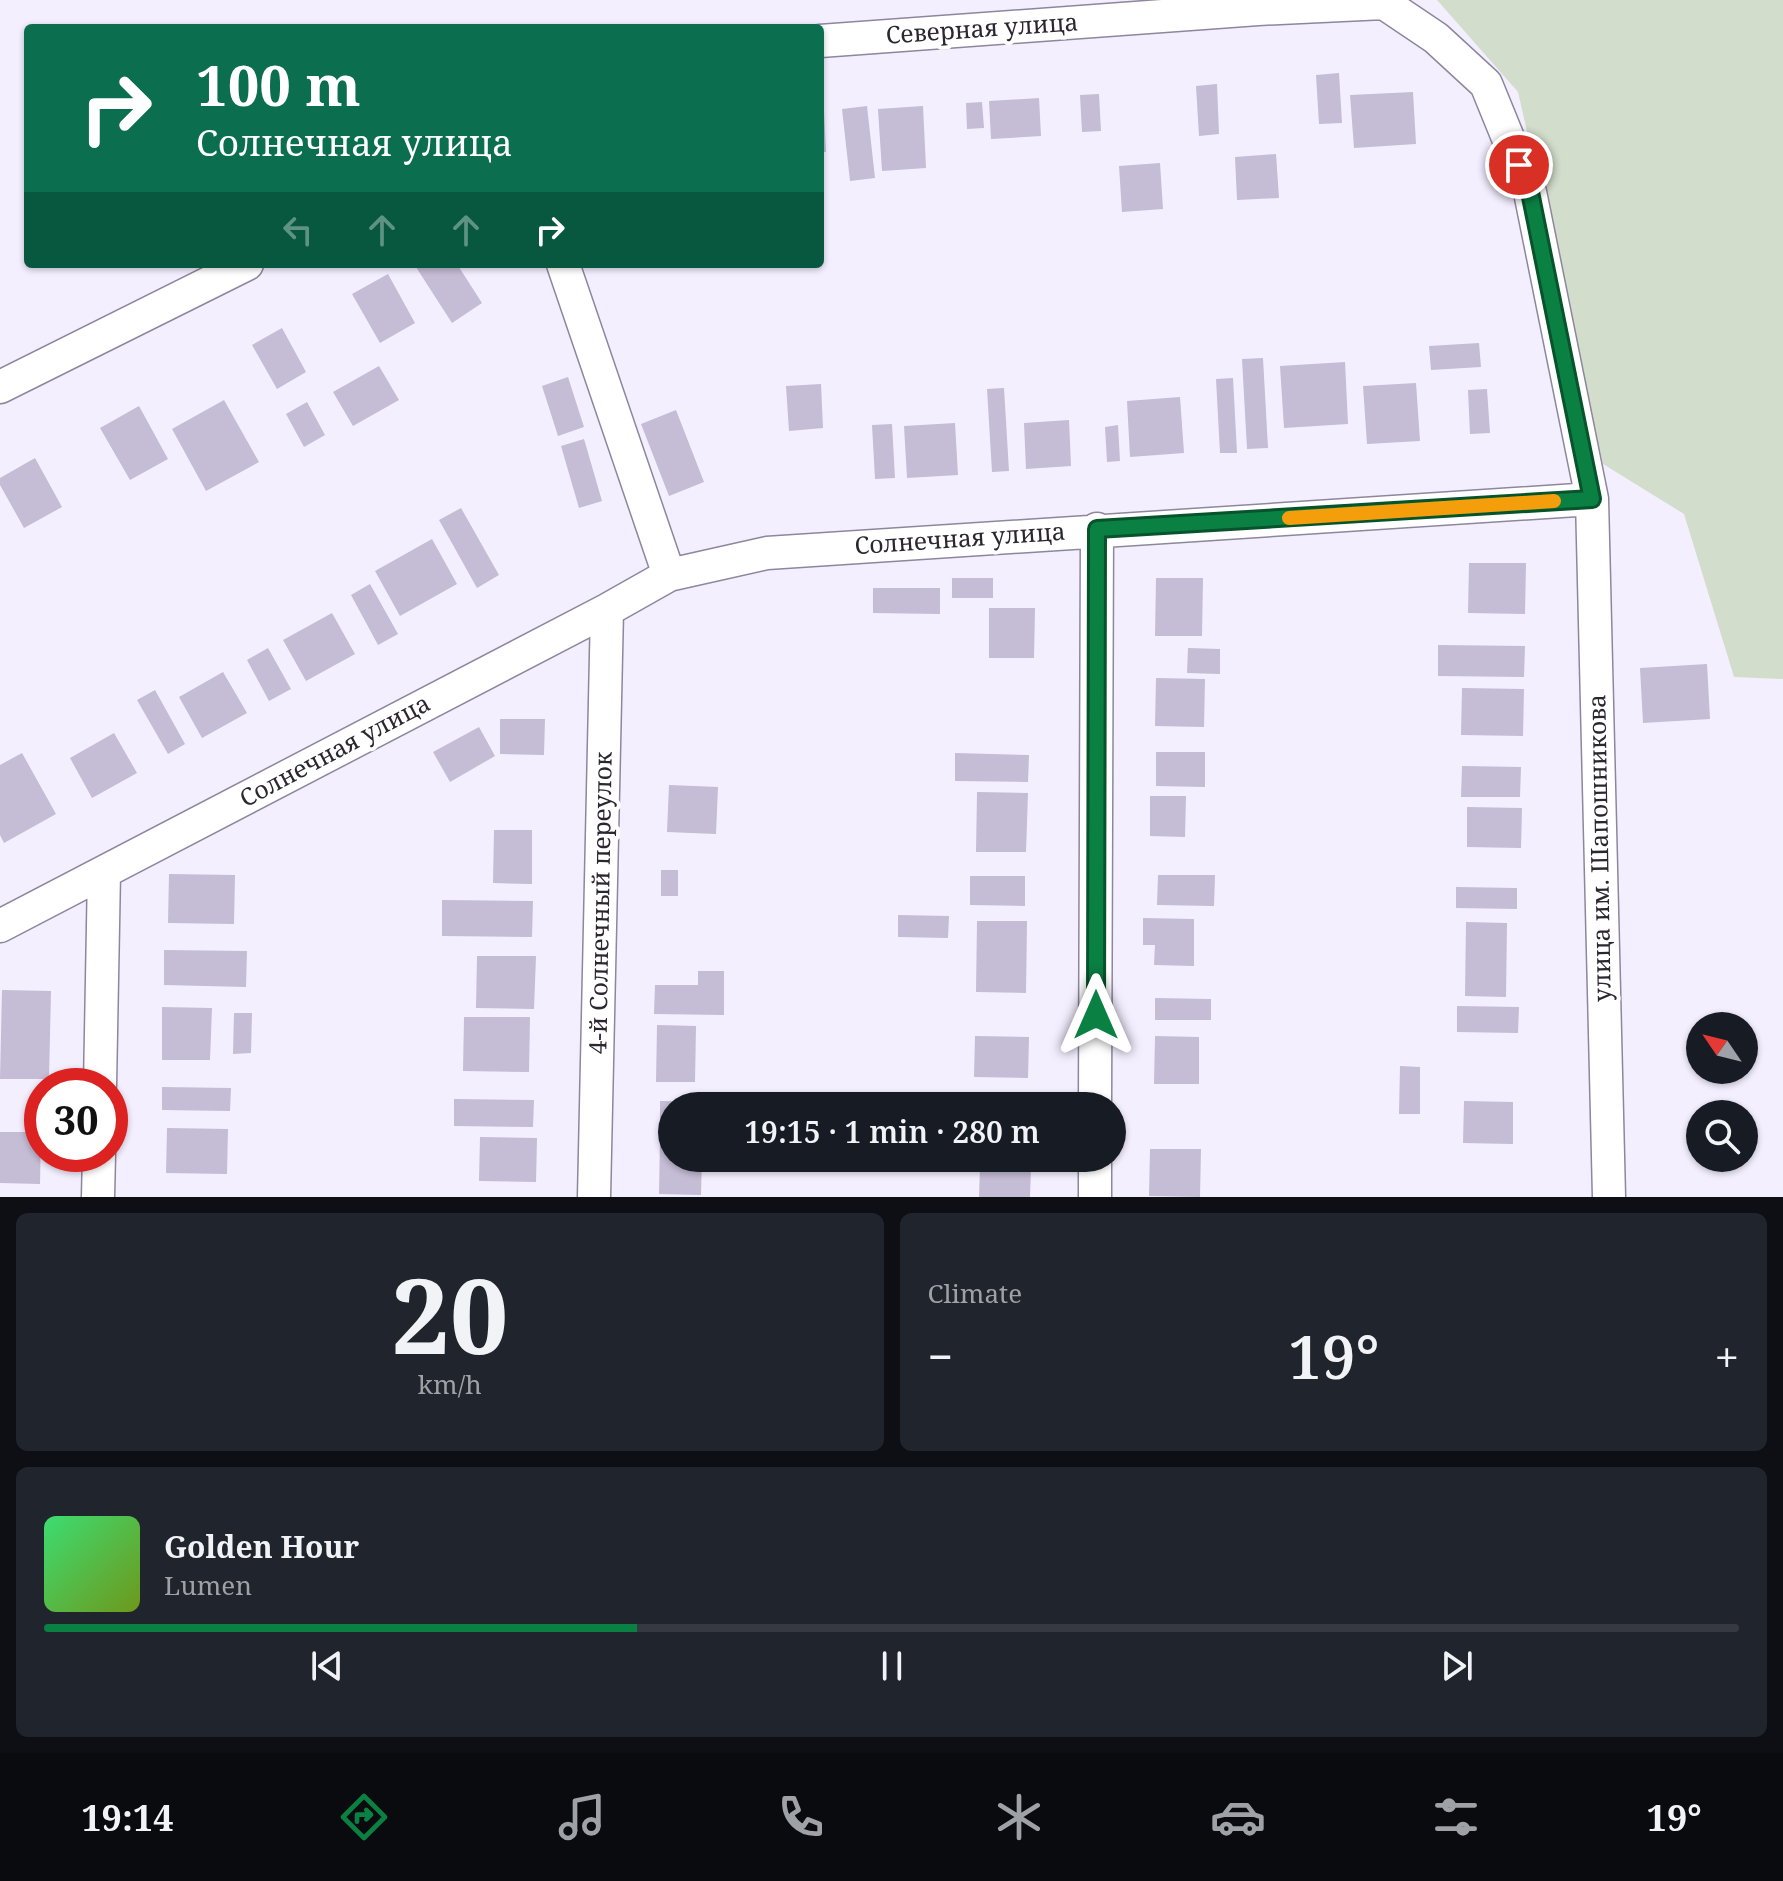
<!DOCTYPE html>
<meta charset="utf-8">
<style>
:root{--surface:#171b24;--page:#20242c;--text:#f1f3f6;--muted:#9ea1a6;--line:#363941;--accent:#0b8043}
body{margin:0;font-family:"Noto Serif",serif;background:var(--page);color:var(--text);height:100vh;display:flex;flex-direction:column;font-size:30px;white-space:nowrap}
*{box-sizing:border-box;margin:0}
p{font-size:26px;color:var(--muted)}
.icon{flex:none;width:44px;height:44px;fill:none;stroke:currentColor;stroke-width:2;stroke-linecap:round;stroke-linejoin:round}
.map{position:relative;height:1197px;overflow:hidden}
.panel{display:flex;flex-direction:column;gap:16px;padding:16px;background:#0d0f14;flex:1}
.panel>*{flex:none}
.top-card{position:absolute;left:24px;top:24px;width:800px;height:244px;border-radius:8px;box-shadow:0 2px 6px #0004;background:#0b6e4f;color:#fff;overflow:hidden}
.needle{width:52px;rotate:305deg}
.fabs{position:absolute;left:1686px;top:1012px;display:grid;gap:16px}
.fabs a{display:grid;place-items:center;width:72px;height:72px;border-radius:50%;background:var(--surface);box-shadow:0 2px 6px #0004;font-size:40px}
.speed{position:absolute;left:24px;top:1068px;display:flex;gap:16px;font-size:40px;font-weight:700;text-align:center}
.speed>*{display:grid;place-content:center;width:104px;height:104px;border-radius:50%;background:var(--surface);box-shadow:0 2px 6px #0004;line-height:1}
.speed .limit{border:12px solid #d22;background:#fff;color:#111}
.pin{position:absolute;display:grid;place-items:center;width:68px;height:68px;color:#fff;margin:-34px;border:4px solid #fff;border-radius:50%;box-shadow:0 2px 8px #0007}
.me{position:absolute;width:88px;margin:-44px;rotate:0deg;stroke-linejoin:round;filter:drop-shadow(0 0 6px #0008)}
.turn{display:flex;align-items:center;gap:28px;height:168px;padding:0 40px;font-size:36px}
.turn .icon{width:104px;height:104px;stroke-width:2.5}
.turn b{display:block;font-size:56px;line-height:68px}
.lanes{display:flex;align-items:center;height:76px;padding:0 40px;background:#0003;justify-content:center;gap:40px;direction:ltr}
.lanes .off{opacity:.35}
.big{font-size:60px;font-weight:600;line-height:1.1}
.panel .tile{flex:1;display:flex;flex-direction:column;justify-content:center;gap:12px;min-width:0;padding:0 28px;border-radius:12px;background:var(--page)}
.panel .dial{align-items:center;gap:0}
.dial b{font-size:104px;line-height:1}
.song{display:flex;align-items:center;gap:24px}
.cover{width:96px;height:96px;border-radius:12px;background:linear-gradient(135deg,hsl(140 70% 55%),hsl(80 70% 35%))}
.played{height:8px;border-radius:4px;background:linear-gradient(90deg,var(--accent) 35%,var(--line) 35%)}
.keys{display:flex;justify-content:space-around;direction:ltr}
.heat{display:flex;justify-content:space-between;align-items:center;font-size:44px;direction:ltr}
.panel .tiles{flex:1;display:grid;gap:16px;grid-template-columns:1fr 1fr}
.tile:last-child{grid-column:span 2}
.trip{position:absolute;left:658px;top:1092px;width:468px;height:80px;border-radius:40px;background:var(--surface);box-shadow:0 2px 6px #0004;font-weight:600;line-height:80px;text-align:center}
.menu{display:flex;height:128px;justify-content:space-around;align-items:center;background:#090b0e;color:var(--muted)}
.menu .icon{width:56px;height:56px}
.menu .active{color:var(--accent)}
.menu b{font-size:36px;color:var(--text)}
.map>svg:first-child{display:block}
.green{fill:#d3ddcc}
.building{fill:#c5bcd5}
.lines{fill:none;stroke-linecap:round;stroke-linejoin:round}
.minor-casing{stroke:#8e869d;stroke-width:35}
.minor{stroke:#fff;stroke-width:32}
.route-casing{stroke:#07532c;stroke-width:20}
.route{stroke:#0b8043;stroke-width:14}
.slow{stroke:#f59e0b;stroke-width:14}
.labels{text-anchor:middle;stroke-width:8;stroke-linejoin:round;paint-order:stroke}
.street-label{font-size:24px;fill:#2b2731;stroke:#fff}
</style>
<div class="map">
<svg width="1783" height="1197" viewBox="0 0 1783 1197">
<rect width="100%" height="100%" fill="#f4efff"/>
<path class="green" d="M1437,0H1783V679L1734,677L1684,514L1603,464L1518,92Z"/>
<path class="building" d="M1339,73L1342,123L1319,124L1316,75Z
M1217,84L1219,134L1199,136L1196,86Z
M1413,92L1416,144L1354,148L1350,95Z
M1099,94L1101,131L1082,132L1080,95Z
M1039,98L1041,136L991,139L989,101Z
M982,102L984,128L967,129L966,103Z
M867,106L875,178L850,181L842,109Z
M923,106L926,168L882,171L878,109Z
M820,111H824L826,152H820Z
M1276,154L1279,198L1237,200L1235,157Z
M1160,163L1163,209L1122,212L1119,166Z
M414,264H457L482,303L452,323Z
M388,274L415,323L380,343L352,294Z
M282,328L306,372L277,389L252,345Z
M1479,343L1481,367L1431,370L1429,346Z
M1263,358L1268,448L1247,449L1242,359Z
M1345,362L1348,424L1284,428L1280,366Z
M379,366L399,400L353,426L333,392Z
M568,377L584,427L558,436L542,386Z
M1233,378L1237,453H1220L1216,379Z
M1416,383L1420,441L1367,444L1363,386Z
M821,384L823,428L789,431L786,386Z
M1004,388L1009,471L992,472L987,389Z
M1487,389L1490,433L1470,434L1468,390Z
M1180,397L1184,453L1130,457L1127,401Z
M224,400L259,462L206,491L172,429Z
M307,402L325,435L304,447L286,414Z
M139,406L168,459L130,480L100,428Z
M676,410L704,482L669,496L641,424Z
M1069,420L1071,466L1026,469L1024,423Z
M955,423L958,475L907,478L904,426Z
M892,424L895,478L875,479L872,425Z
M1118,425L1120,461L1107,462L1105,427Z
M584,439L602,501L579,508L561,446Z
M35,458L62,507L24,528L0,485V478Z
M461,508L499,575L477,588L439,520Z
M432,539L457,584L400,616L375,571Z
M1469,563H1526L1525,614L1468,613Z
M952,578H993V598H952Z
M1156,578H1203L1202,636H1155Z
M370,584L398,634L378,645L351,595Z
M873,588H940V614L873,613Z
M989,608H1035L1034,658H989Z
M332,613L355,654L306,681L283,640Z
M1438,645L1525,646L1524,677L1438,676Z
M268,648L291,689L269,701L247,660Z
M1188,648L1220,649V674L1187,673Z
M1707,664L1710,719L1643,723L1640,668Z
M223,672L247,713L202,738L179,697Z
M1156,678L1205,679L1204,727L1155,726Z
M1462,688L1524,689L1523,736L1461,735Z
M155,690L185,744L168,754L137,700Z
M500,719H545L544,755L500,754Z
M479,727L495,756L450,782L433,752Z
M114,733L137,773L92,798L70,758Z
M1156,752H1205V787L1156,786Z
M22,753L56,814L4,843L0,835V765Z
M955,753L1029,755L1028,782L955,781Z
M1462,766L1521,767L1520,797H1461Z
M669,785L718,787L716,834L667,832Z
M977,792L1028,793L1026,852H976Z
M1150,796H1186L1185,837L1150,836Z
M1467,807L1522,808L1521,848L1467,847Z
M494,830H532V884L493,883Z
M661,870H678V896H661Z
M169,874L235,875L234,924L168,923Z
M1158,875H1215L1214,906L1157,905Z
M970,876H1025V906L970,905Z
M1456,887L1517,888V909L1456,908Z
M442,900L533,901L532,937L442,936Z
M898,915L949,916L948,938L898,937Z
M1143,918L1194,919V966L1154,965L1155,945H1143Z
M977,921H1027L1026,993L976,992Z
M1466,922L1507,923L1506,997L1465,996Z
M164,950L247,951L246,987L164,985Z
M477,956H536L534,1009L476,1008Z
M698,971H724V1015L654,1014L655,985H698Z
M2,990L51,991L49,1079H0Z
M1155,998L1211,999V1020H1155Z
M1457,1006L1519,1007L1518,1033L1457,1032Z
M162,1007L212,1008L210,1060H162Z
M234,1013H252L251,1053L233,1054Z
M464,1017H530L529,1072L463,1071Z
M657,1025L696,1026L695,1082H656Z
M975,1036L1029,1037L1028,1078L974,1077Z
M1155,1036L1199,1037V1084H1154Z
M1400,1066L1420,1067V1114H1399Z
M162,1087L231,1088L230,1111L162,1110Z
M454,1099L534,1100L533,1127L454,1126Z
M660,1101L743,1102V1106H672V1129L660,1128Z
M1464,1101L1513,1102V1144L1463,1143Z
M167,1128L228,1129L227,1174L166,1173Z
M0,1132H41L40,1184L0,1183Z
M480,1137L537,1138L536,1182L479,1181Z
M660,1138H672V1158H702L701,1195L659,1194Z
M1150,1149H1201L1200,1197L1149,1196Z
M980,1167L1031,1168L1030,1197H979Z"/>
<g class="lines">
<g class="minor-casing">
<path id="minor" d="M563,264L669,575
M0,387L247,264
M1592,499L1609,1197
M0,926L607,610L669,575L767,553L1592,499L1530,192L1486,84L1436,38L1384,3L1258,9L820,41
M100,1086L104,872
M1095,1106L1097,529
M98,1197L99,1154
M594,1197L607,610
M1095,1197V1158"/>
</g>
<use href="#minor" class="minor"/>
</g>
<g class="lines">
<g class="route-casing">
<path id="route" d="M1096,1015L1097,529L1592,499L1530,192L1519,165"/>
</g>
<use href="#route" class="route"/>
<path class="slow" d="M1289,518L1554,501"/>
</g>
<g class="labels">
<g class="street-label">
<text transform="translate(982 29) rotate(-4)" y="8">Северная улица</text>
<text transform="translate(960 539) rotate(-4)" y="8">Солнечная улица</text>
<text transform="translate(335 751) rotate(-28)" y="8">Солнечная улица</text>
<text transform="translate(1600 848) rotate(-91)" y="8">улица им. Шапошникова</text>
<text transform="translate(601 903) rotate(-89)" y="8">4-й Солнечный переулок</text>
</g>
</g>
</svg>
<div class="fabs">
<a><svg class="needle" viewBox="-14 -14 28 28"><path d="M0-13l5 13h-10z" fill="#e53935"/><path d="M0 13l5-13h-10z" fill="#9ea1a6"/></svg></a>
<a><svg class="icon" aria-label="search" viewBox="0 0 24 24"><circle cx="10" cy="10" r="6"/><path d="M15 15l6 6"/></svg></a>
</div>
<div class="speed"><div class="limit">30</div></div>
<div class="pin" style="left:1519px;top:165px;background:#d93025"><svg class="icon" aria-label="arrive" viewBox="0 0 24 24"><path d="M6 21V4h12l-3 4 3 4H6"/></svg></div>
<svg class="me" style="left:1096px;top:1015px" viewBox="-20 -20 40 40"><path d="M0-17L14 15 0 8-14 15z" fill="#0b8043" stroke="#fff" stroke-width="4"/></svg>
<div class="trip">19:15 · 1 min · 280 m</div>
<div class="top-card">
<div class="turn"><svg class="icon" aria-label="right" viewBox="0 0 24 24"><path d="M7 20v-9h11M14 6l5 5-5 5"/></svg><div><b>100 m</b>Солнечная улица</div></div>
<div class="lanes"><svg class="icon off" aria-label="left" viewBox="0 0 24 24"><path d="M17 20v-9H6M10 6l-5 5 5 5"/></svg><svg class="icon off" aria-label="ahead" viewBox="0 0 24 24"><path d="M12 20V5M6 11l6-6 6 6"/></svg><svg class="icon off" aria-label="ahead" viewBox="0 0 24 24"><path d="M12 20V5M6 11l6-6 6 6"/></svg><svg class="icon" aria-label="right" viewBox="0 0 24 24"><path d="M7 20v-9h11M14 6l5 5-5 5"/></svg></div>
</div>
</div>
<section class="panel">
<div class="tiles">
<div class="tile dial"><b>20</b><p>km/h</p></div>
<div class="tile"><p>Climate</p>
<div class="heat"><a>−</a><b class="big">19°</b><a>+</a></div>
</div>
<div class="tile">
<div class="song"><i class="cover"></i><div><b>Golden Hour</b><p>Lumen</p></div></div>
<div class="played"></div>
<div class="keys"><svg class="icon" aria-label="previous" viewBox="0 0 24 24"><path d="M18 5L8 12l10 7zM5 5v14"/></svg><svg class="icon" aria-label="pause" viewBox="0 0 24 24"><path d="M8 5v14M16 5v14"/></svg><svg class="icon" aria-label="next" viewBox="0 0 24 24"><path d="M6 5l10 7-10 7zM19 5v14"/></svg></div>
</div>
</div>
</section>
<nav class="menu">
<b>19:14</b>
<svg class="icon active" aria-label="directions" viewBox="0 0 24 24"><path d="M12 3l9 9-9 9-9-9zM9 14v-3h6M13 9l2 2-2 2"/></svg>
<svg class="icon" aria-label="music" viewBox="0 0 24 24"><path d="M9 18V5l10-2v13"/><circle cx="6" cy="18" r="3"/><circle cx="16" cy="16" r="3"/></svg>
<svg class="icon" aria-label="phone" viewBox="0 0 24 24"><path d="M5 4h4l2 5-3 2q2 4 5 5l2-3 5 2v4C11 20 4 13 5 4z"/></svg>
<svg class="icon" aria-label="climate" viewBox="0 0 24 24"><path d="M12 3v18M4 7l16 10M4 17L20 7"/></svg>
<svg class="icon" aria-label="car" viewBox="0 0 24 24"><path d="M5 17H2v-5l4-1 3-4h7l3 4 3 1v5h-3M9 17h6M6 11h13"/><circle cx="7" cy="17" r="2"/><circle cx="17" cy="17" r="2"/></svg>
<svg class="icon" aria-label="filters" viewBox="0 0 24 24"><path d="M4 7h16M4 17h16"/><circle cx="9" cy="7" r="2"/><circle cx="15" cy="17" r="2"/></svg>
<b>19°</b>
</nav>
